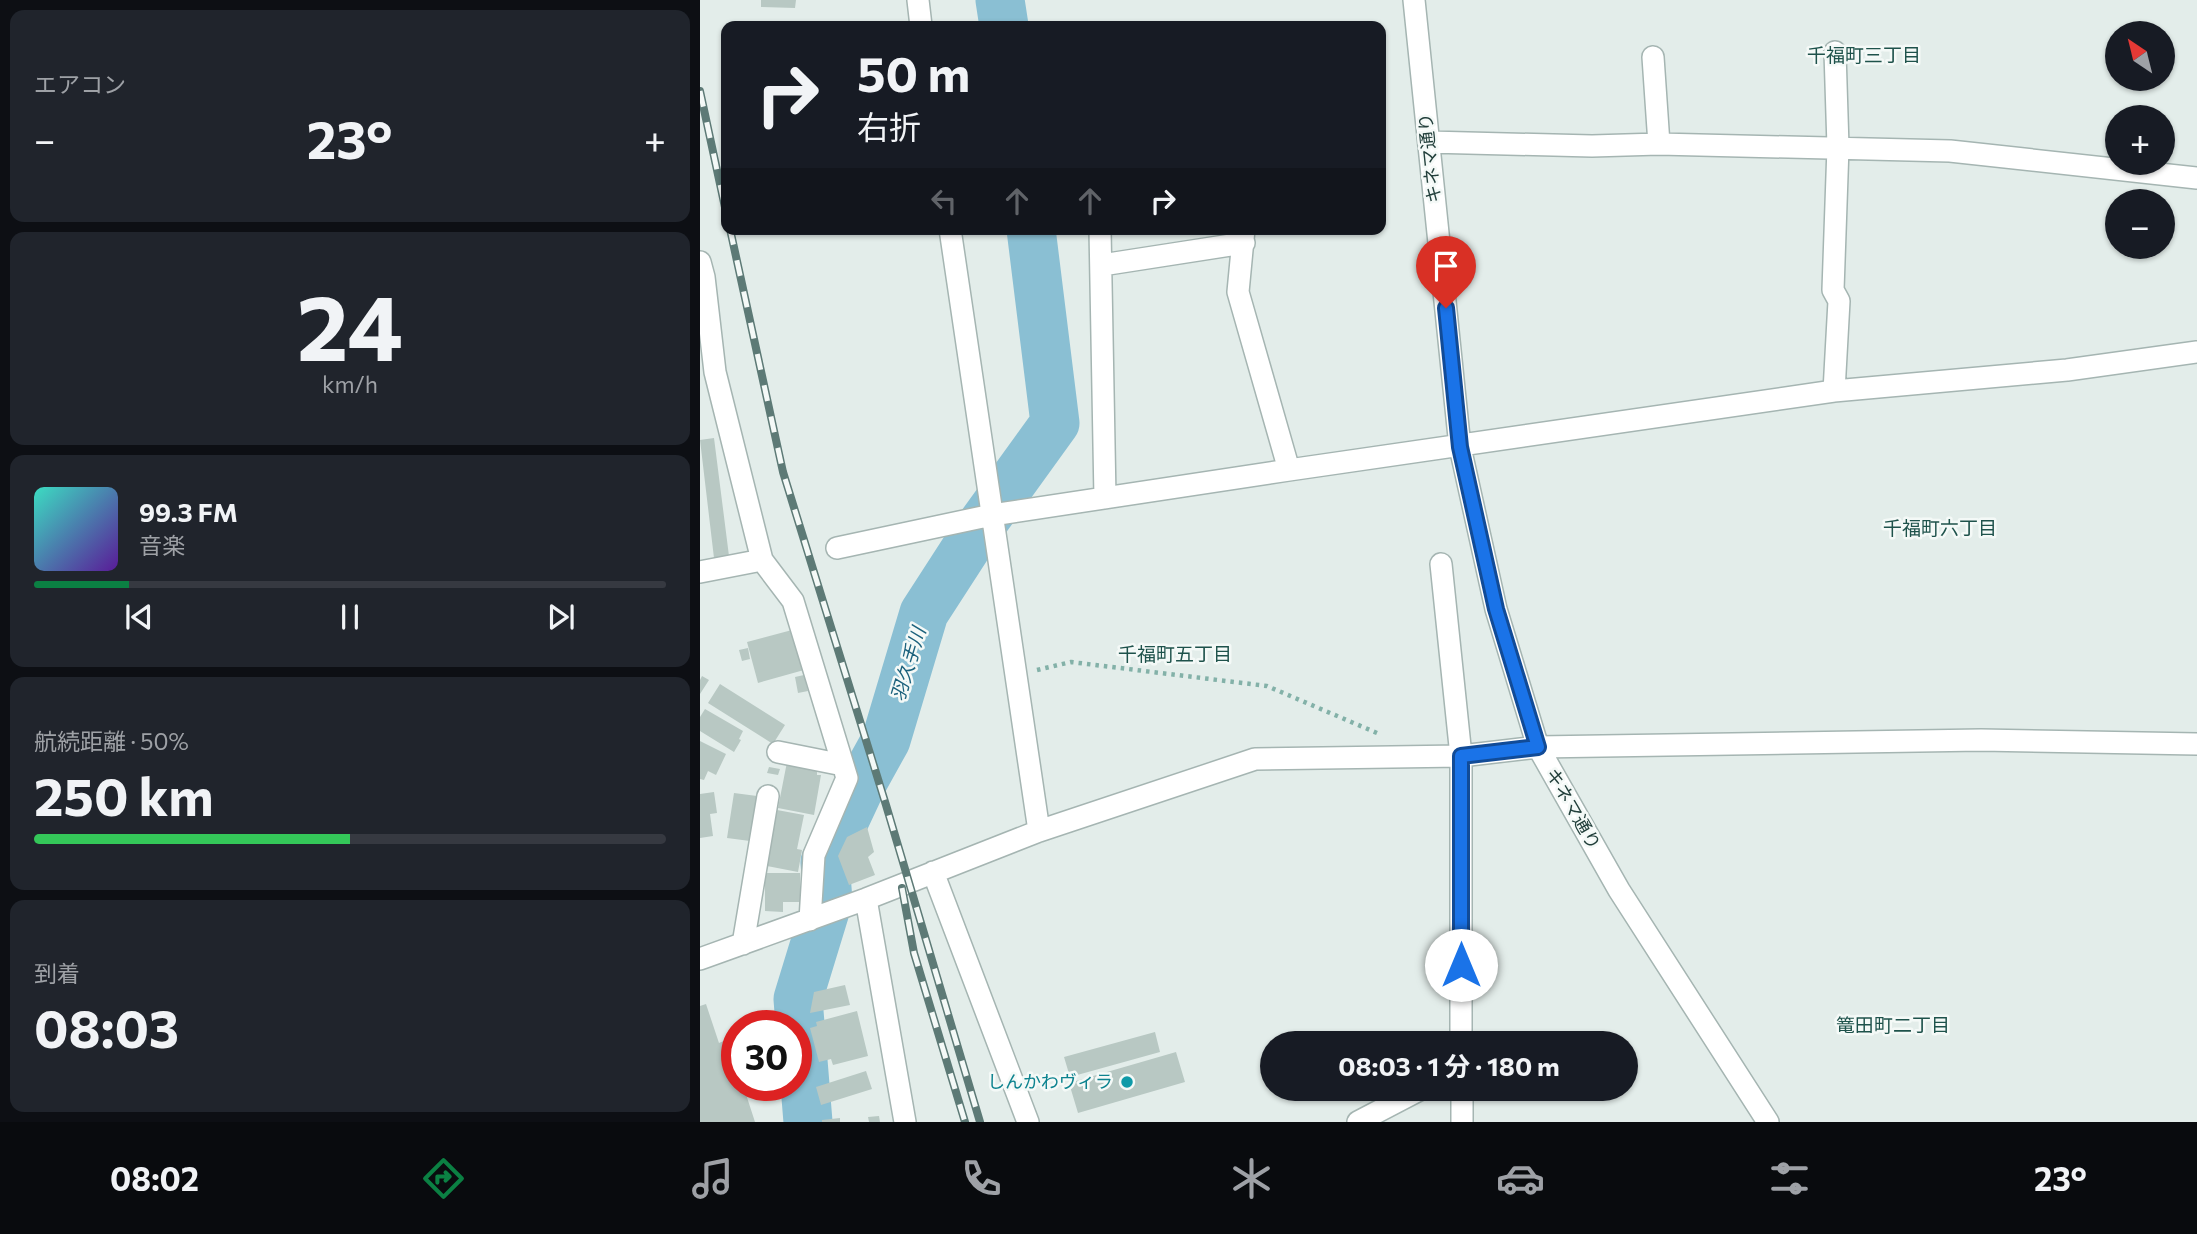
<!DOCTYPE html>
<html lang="ja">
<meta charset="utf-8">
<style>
:root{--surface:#171b24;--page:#20242c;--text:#f1f3f6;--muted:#9ea1a6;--line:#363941;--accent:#0b8043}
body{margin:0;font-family:Commissioner,"Noto Sans JP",sans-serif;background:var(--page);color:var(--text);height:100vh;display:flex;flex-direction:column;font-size:26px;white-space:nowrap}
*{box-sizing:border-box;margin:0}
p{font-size:23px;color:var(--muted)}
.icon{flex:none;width:38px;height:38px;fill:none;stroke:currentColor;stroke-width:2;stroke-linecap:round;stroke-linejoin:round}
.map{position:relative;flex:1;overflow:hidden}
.sheet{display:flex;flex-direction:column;gap:10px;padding:10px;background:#0d0f14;width:700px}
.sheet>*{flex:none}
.hud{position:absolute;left:21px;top:21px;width:665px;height:214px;border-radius:14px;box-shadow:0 2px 5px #0004;background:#171b24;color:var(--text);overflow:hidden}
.needle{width:46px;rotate:325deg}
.tools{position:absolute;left:1405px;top:21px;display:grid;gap:14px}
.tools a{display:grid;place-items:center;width:70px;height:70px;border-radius:50%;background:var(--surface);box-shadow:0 2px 5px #0004;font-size:35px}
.speed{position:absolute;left:21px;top:1010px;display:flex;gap:14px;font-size:35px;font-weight:700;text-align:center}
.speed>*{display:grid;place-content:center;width:91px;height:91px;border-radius:50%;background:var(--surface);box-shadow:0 2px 5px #0004;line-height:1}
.speed .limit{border:10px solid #d22;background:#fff;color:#111}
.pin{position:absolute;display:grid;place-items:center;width:60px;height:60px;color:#fff;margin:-72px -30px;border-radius:50% 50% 50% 0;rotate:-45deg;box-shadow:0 0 7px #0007}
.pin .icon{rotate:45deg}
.me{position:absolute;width:77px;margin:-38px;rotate:0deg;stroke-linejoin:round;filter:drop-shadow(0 0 5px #0008)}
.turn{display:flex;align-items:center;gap:24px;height:147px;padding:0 21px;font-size:32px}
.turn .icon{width:91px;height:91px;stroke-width:2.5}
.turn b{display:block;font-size:49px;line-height:60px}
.lanes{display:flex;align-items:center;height:66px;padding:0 21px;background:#0003;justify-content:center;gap:35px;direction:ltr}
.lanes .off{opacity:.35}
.big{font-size:52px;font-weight:700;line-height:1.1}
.sheet .card{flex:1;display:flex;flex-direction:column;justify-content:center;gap:10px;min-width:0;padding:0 24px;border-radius:14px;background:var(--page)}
.sheet .dial{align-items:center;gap:0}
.dial b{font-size:91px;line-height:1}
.song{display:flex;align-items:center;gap:21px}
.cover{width:84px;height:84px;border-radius:10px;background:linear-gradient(135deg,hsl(170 70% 55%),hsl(270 70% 35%))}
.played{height:7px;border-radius:4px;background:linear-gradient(90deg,var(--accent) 15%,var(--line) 15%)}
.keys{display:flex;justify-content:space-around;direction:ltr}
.heat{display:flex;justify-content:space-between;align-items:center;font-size:38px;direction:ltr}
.charge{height:10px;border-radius:5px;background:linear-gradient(90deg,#34c759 50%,var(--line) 0)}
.trip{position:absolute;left:560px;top:1031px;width:378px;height:70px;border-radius:35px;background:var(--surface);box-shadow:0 2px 5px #0004;font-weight:700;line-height:70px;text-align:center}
.dock{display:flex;height:112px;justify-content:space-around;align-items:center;background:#090b0e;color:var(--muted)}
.dock .icon{width:49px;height:49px}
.dock .selected{color:var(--accent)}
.dock b{font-size:32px;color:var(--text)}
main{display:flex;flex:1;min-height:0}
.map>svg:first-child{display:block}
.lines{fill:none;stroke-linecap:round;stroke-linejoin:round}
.river{stroke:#8abfd3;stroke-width:49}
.building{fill:#b8c8c3}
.minor-casing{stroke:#a5b5b2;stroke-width:24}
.path{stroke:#83b1a8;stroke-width:4.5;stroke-dasharray:3.5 5;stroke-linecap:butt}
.minor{stroke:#fff;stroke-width:21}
.rail-casing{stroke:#5d7a76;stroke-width:8}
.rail{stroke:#f4f9f7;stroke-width:5;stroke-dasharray:16;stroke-linecap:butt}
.route-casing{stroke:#114b97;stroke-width:18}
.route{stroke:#1a73e8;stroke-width:12}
.culture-dot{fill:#0f9aa8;stroke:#f4f9f7;stroke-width:2.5}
.labels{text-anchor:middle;stroke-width:5;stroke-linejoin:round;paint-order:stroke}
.street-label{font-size:18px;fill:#223f3b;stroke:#f4f9f7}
.culture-label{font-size:18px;fill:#0d838f;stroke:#f4f9f7;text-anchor:end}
.neighbourhood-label{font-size:19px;fill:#1e524b;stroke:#f4f9f7}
.water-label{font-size:19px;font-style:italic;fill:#1b617c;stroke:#f4f9f7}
</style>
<main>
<section class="sheet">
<div class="card"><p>エアコン</p>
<div class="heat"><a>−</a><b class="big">23°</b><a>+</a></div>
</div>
<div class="card dial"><b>24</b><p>km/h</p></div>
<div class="card">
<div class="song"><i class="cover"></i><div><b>99.3 FM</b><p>音楽</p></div></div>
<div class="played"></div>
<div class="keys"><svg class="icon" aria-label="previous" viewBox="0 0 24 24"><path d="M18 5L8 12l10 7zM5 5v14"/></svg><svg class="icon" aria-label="pause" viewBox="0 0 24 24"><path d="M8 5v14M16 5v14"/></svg><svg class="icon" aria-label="next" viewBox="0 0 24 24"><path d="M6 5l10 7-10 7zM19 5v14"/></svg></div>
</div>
<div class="card"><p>航続距離 · 50%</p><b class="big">250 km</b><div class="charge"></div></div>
<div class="card"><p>到着</p><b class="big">08:03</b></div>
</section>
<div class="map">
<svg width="1497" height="1122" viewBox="0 0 1497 1122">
<rect width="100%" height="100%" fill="#e3edea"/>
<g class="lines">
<path class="river" d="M300,0L304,26
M108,1122L98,999L128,901L125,862L161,785L186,740L224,613L277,531L355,423L331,229"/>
</g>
<path class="building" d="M61,0H96L95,8L61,7Z
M14,438L29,556L14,558L0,440Z
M92,630L104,670L58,683L47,642Z
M48,648L50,659L42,661L39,650Z
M104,675L108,691L98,693L95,677Z
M2,676L9,680L0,694V680Z
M20,684L85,725L73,744L8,703Z
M5,709L43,731L39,739L41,740L34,752L0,731V717Z
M0,741L26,754L16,775L8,771L4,780L0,779Z
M87,762L109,766V770L117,771V775H121L114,815L78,808Z
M69,767L80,769L78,775L67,773Z
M14,792L17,813L10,814L13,836L0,838V794Z
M34,793L57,796L50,841L27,838Z
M77,810L104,815L97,849L102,850L98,872L67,866Z
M167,827L174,852L168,857L175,875L149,885L138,856L147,837Z
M65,873H100V902H83V912L65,911Z
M145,985L150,1005L110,1013L114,992Z
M6,1004L19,1043L28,1039L37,1066V1085H43L55,1122H0V1006Z
M157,1011L168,1056L133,1065L131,1059L119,1062L110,1028L117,1026L116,1022Z
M455,1032L460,1052L370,1077L364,1057Z
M476,1052L485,1082L378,1113L369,1083Z
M166,1071L172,1089L121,1105L116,1087Z
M179,1116L180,1122H169L168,1117Z
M140,1118V1122H122V1120Z"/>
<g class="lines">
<g class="minor-casing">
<path id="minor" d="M218,0L221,26
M714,0L760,447L796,609L838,747L919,890L1068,1122
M953,57L959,144
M729,142L892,146L959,144L1250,151L1497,178
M250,229L339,831
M400,229L405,498
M544,229L538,292L589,470
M0,262L4,277L15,372L62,560L0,572
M402,265L544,243
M1134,391L1139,301L1133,290L1138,147L1135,52
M137,548L292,515L589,470L1134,391L1367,370L1497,352
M62,560L93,601L147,778L114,855L110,920
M741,564L761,756V1043
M78,752L143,765
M233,872L328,1122
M166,899L205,1122
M43,944L68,796
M0,959L166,899L339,831L555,759L761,756L838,747L1281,740L1497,744
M762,1088V1122
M658,1122L723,1088"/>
</g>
<path class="path" d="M337,670L371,662L567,686L677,733"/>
<use href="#minor" class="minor"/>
<g class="rail-casing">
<path id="rail" d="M0,91L26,212
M30,229L83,472L186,805L280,1122
M202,888L214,953L265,1122"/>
</g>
<use href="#rail" class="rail"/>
</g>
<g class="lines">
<g class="route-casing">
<path id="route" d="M746,308L760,447L796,609L838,747L761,756V965"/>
</g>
<use href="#route" class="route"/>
</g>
<circle class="culture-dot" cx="427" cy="1082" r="7"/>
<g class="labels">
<g class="street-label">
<text transform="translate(730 158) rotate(-96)" y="6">キネマ通り</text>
<text transform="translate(873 809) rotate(60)" y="6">キネマ通り</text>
</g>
<g class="culture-label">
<text x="413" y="1088">しんかわヴィラ</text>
</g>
<g class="neighbourhood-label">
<text x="1164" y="62">千福町三丁目</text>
<text x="1240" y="535">千福町六丁目</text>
<text x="475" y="661">千福町五丁目</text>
<text x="1193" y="1032">篭田町二丁目</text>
</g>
<g class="water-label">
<text transform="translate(208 664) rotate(-73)" y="7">羽久手川</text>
</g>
</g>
</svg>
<div class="tools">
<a><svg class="needle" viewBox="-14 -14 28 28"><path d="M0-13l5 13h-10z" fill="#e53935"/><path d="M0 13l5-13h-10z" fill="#9ea1a6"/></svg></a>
<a>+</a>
<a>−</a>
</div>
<div class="speed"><div class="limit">30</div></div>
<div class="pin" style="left:746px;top:308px;background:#d93025"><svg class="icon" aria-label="arrive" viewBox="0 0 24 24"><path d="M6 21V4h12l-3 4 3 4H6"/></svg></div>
<svg class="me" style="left:761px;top:965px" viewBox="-20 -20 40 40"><circle r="19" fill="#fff"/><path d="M0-13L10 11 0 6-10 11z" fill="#1a73e8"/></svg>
<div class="trip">08:03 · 1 分 · 180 m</div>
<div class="hud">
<div class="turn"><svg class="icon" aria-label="right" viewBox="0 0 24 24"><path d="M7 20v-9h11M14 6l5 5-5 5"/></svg><div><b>50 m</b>右折</div></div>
<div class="lanes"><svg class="icon off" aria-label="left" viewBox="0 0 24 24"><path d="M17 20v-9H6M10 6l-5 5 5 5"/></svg><svg class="icon off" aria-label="ahead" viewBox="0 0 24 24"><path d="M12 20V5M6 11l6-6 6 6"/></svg><svg class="icon off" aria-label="ahead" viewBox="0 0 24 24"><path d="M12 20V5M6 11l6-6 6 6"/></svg><svg class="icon" aria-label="right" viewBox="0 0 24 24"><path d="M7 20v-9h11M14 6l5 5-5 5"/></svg></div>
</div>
</div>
</main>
<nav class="dock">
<b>08:02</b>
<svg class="icon selected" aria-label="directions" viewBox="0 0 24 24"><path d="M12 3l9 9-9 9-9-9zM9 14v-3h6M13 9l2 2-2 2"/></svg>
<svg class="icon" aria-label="music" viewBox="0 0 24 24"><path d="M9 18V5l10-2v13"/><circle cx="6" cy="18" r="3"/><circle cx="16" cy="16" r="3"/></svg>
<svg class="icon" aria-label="phone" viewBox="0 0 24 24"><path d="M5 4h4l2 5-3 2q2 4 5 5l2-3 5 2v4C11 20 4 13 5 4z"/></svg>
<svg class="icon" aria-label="climate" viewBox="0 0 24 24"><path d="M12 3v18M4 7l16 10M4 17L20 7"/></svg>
<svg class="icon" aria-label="car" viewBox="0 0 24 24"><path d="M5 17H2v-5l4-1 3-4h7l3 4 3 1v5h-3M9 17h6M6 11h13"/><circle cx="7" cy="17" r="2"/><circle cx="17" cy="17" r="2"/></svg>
<svg class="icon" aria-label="filters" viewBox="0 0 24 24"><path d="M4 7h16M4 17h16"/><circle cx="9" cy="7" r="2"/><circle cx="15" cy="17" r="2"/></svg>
<b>23°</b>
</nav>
